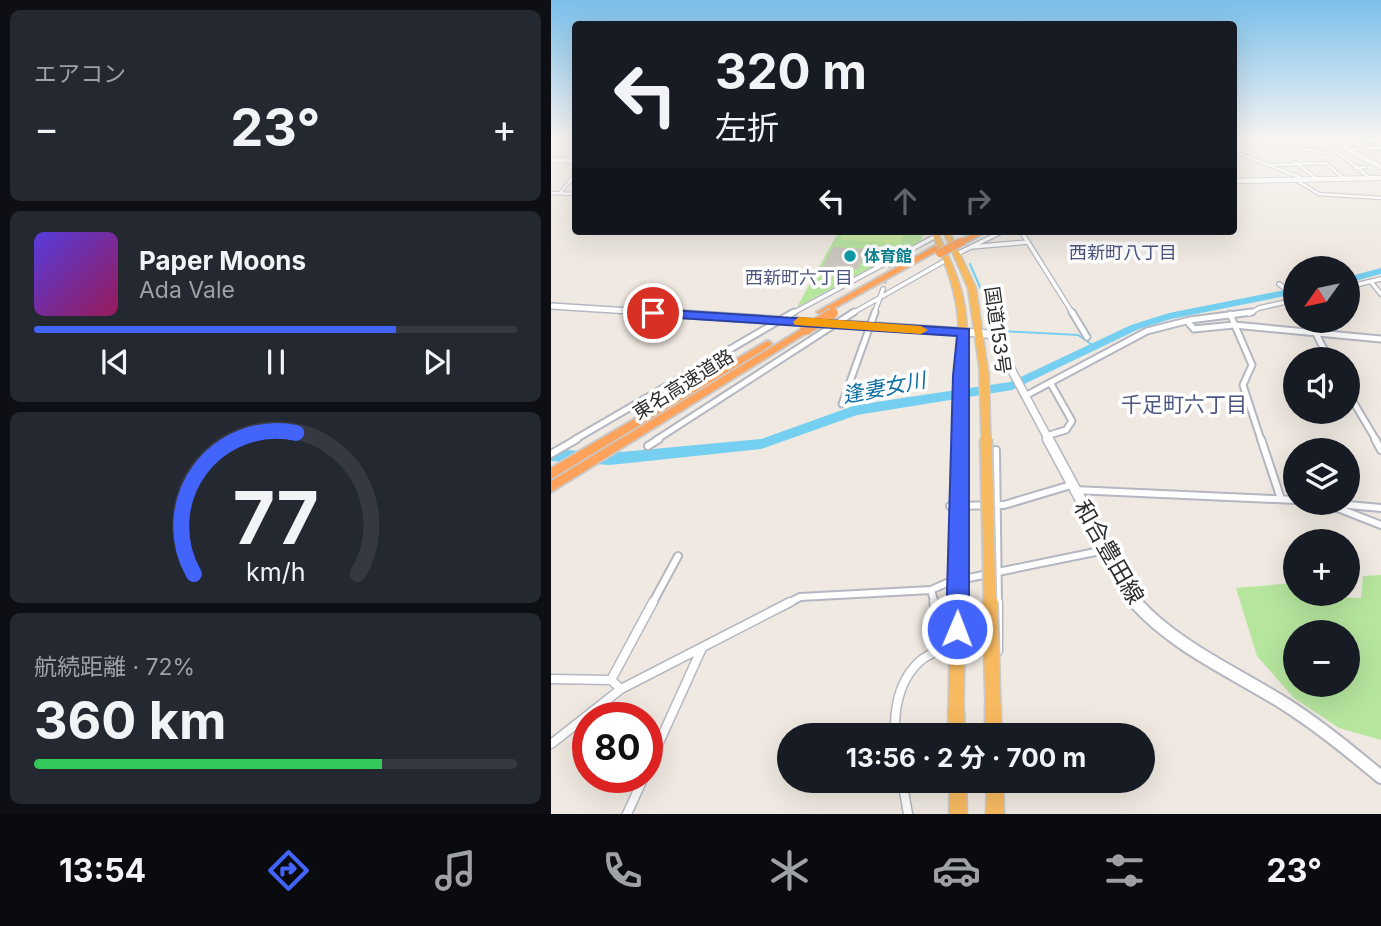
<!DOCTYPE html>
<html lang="ja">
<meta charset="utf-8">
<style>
:root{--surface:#171b24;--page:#242831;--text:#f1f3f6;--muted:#9ea1a6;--line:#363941;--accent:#4264fb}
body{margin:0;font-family:Inter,"Noto Sans JP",sans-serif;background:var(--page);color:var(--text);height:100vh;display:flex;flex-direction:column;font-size:26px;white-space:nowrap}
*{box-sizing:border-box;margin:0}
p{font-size:23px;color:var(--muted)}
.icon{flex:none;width:38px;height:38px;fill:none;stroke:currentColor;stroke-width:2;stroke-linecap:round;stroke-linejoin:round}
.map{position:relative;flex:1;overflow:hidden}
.details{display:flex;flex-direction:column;gap:10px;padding:10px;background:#0d0f14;width:551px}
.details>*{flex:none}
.top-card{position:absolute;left:21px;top:21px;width:665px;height:214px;border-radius:7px;box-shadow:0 7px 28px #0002;background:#171b24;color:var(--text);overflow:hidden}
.needle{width:46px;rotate:237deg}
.controls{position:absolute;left:732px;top:256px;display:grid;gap:14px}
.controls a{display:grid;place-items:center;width:77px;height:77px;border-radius:50%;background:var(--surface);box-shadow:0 7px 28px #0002;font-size:35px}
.speed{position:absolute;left:21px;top:702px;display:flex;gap:14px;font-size:35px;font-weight:700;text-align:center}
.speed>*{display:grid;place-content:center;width:91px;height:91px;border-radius:50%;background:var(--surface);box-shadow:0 7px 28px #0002;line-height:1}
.speed .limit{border:10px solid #d22;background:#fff;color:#111}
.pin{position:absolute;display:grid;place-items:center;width:60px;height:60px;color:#fff;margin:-30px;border:4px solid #fff;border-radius:50%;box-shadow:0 2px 7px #0007}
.me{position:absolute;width:77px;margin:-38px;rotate:1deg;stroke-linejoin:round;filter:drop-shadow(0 0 5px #0008)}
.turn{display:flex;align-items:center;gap:24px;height:147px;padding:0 28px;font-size:32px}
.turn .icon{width:91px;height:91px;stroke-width:2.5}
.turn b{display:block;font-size:49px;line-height:60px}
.lanes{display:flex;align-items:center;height:66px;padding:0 28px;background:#0003;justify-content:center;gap:35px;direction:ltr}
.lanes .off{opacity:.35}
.big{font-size:52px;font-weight:700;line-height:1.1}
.details .widget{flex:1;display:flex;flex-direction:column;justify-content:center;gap:10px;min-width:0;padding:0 24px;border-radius:10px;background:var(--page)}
.details .dial{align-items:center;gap:0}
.dial svg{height:182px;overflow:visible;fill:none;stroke:var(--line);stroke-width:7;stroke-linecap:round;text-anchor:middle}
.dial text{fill:var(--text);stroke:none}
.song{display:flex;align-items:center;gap:21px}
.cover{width:84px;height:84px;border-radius:10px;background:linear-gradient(135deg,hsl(250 70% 55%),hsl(330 70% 35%))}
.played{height:7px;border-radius:4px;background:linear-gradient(90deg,var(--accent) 75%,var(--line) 75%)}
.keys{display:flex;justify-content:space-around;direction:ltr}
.heat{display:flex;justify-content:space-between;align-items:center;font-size:38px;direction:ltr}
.charge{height:10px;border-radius:5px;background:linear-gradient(90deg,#34c759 72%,var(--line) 0)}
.trip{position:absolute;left:226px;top:723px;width:378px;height:70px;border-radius:35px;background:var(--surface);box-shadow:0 7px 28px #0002;font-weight:700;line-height:70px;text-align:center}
.menu{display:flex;height:112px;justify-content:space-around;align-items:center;background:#090b0e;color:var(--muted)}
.menu .icon{width:49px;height:49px}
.menu .on{color:var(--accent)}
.menu b{font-size:32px;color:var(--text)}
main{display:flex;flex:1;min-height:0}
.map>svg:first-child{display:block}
.green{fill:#b6e59e;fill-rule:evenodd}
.pitch{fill:#c9ec9a}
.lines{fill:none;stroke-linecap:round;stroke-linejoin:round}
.stream{stroke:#75cff0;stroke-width:2}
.river{fill:#75cff0;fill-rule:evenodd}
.building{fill:#cbc7bf}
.minor-tunnel{stroke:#c8c4bd;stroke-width:3.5;stroke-dasharray:3.5 2;stroke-linecap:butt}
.minor-far4-casing{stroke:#b4b7c1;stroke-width:4.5}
.minor-far3-casing{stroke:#b4b7c1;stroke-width:6}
.minor-far2-casing{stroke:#b4b7c1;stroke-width:9}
.minor-far1-casing{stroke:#b4b7c1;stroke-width:10}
.minor-casing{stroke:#b4b7c1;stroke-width:11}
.tertiary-far1-casing{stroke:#b4b7c1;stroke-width:8}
.tertiary-casing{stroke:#b4b7c1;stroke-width:10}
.secondary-far3-casing{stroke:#b4b7c1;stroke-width:6}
.secondary-far2-casing{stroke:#b4b7c1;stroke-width:10}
.secondary-far1-casing{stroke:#b4b7c1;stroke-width:13}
.secondary-casing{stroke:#b4b7c1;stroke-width:16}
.trunk-casing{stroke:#c9c9c9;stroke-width:3}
.motorway-casing{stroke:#c9c9c9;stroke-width:4}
.minor-far4{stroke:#fff;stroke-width:2.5}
.minor-far3{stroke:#fff;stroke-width:3.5}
.minor-far2{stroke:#fff;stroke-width:5}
.minor-far1{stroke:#fff;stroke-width:6}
.minor{stroke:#fff;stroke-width:8}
.tertiary-far1{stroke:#fff;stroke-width:5}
.tertiary{stroke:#fff;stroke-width:6}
.secondary-far3{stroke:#fff;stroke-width:4.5}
.secondary-far2{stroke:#fff;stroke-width:7}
.secondary-far1{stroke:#fff;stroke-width:10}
.secondary{stroke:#fff;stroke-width:12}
.trunk{fill:#f8ba60;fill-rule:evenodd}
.motorway{fill:#ffa35c;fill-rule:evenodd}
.trunk-bridge-far2-casing{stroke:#c9c9c9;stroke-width:12;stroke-linecap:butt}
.trunk-bridge-far1-casing{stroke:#c9c9c9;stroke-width:15;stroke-linecap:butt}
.trunk-bridge-casing{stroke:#c9c9c9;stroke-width:18;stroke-linecap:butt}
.motorway-bridge-far1-casing{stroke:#c9c9c9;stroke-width:10;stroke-linecap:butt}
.motorway-bridge-casing{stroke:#c9c9c9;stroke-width:13;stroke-linecap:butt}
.trunk-bridge-far2{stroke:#f8ba60;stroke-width:9}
.trunk-bridge-far1{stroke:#f8ba60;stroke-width:11}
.trunk-bridge{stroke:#f8ba60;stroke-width:15}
.motorway-bridge-far1{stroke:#ffa35c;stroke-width:8}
.motorway-bridge{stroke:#ffa35c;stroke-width:10}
.route{fill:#4264fb;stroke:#2b41a3;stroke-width:2}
.slow{fill:#f59e0b}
.culture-dot{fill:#0f9aa8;stroke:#fff;stroke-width:2.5}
.labels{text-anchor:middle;stroke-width:7;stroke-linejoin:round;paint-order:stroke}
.far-culture-label{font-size:16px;font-weight:bold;fill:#0d838f;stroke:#fff;text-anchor:start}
.far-neighbourhood-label{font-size:18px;fill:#4d5680;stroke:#fff}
.street-label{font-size:19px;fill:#2e2e2e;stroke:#fff}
.water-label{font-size:21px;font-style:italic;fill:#0d6fa3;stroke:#fff}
.neighbourhood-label{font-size:21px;fill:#4d5680;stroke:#fff}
.near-street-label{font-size:23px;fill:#2e2e2e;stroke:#fff}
</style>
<main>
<section class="details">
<div class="widget"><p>エアコン</p>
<div class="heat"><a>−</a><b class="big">23°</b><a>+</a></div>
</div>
<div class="widget">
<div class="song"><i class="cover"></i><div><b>Paper Moons</b><p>Ada Vale</p></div></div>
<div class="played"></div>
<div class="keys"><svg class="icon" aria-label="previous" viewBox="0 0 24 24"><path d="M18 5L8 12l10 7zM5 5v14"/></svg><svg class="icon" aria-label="pause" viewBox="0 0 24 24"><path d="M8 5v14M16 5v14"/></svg><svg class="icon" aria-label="next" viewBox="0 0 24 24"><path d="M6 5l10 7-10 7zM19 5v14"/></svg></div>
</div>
<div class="widget dial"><svg viewBox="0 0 100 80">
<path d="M14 69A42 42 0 1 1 86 69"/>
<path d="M14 69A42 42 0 0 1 59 7" stroke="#4264fb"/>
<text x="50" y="56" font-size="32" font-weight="700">77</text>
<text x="50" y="72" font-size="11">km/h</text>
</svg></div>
<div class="widget"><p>航続距離 · 72%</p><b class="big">360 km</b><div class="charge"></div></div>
</section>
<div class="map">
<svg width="830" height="814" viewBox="0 0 830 814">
<rect width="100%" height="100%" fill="#efe9e1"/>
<path class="green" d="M288,231H373L370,241L246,307Z
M830,575V740L788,728L743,698L706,656L685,588L744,583V593C768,593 787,598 810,598L812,576ZM744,632H796V684H744Z"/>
<path class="pitch" d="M293,231H354L350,243L289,240Z"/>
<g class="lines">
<path class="stream" d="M419,264L448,331L527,335L543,346"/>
<path class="river" d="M806,139H814L830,147V152Z
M830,268V274L796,283V277Z
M744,288V294L620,319L588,329L461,390L306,415L210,449L59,465L0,461V449L59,453L210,439L305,405L459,382L580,325L618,313Z"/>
</g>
<path class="building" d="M282,247L323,249L317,263H310L308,269L271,267Z"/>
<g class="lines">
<path class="minor-tunnel" d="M332,289L339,266"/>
<g class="minor-far4-casing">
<path id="minor-far4" d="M757,139L785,151L819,178
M746,148L778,153
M794,149L830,148
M682,151L753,179
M744,162L766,179
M719,165L775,163L792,178
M803,168L815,167
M745,180L768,194L830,198
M0,193L24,194
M9,193L24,175"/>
</g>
<g class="minor-far3-casing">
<path id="minor-far3" d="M470,231L522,314
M420,247L477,242
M406,254L452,231
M820,282L830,294
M728,284L744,296
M796,287L830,279
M240,314L385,236
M300,314L397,259
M323,314L332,289
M698,314L708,308L744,300"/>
</g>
<g class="minor-far2-casing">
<path id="minor-far2" d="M521,312L536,337
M679,314L701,365L692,385L710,440
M758,320L778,359
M636,321L643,329L683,325L830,339
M796,391L825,440
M474,396L596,331L639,320L701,312
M291,404L324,312
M495,436L515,430L521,421L500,384
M23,440L243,312
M105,440L303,312"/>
</g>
<g class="minor-far1-casing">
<path id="minor-far1" d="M710,439L730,499
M824,439L830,450
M97,446L108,439
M445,450L447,604
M0,454L26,439
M523,490L744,500
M765,502L830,508
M779,505L830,525
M399,506L453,505L520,485
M380,590L384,604
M101,604L127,556
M236,604L249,597L380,590L398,582L554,550"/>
</g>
<g class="minor-casing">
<path id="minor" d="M447,602V651
M391,642L438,636
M0,679L60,680L70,689
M60,680L102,602
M344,735C343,708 348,680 369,661C377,654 386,653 391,644L383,602
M0,744L70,689L239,602
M96,769L151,648
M351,780L357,814
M76,814L93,777"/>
</g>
<g class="tertiary-far1-casing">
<path id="tertiary-far1" d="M0,306L126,314"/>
</g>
<g class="tertiary-casing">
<path id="tertiary" d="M98,312L413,332"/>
</g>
<g class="secondary-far3-casing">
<path id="secondary-far3" d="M786,139L796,149L830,167
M0,160L24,161
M682,181L830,178"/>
</g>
<g class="secondary-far2-casing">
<path id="secondary-far2" d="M413,332L437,334L444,339L498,440"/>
</g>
<g class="secondary-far1-casing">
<path id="secondary-far1" d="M497,439L586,604"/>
</g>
<g class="secondary-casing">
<path id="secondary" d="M584,602C626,649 688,674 740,708C772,729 801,753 830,777"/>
</g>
<g class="trunk-casing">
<path id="trunk" d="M380,231H386C396,253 407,275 412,298C418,324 416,350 415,376L410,379L405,376C407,350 410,324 404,299C400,275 389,253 380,231Z
M392,231H398L425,288L437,372L436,374L433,375L429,372L417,288Z
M442,698L447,701L450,706V735H434V706L437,701Z
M405,702L410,705L413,710L414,735H398L397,710L400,705Z
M399,780H415L416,814H398Z
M436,780H452L453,814H435Z"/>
</g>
<g class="motorway-casing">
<path id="motorway" d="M427,231H436L413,244L406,242Z
M384,246L391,248L273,314L270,315L266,312Z
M254,327L258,330L257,332L0,492V481Z
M216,341L219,342L221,344L219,346L0,479V468Z"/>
</g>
<use href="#minor-far4" class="minor-far4"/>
<use href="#minor-far3" class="minor-far3"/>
<use href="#minor-far2" class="minor-far2"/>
<use href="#minor-far1" class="minor-far1"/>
<use href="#minor" class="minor"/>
<use href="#tertiary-far1" class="tertiary-far1"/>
<use href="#tertiary" class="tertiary"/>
<use href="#secondary-far3" class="secondary-far3"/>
<use href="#secondary-far2" class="secondary-far2"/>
<use href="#secondary-far1" class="secondary-far1"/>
<use href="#secondary" class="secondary"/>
<use href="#trunk" class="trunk"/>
<use href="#motorway" class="motorway"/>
<g class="trunk-bridge-far2-casing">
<path id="trunk-bridge-far2" d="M433,372L435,440
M409,440L410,376"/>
</g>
<g class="trunk-bridge-far1-casing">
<path id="trunk-bridge-far1" d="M435,439L439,604
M407,604L409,439"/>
</g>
<g class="trunk-bridge-casing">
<path id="trunk-bridge" d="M439,602L442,706
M405,710L407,602"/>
</g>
<g class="motorway-bridge-far1-casing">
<path id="motorway-bridge-far1" d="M389,253L410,242"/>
</g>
<g class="motorway-bridge-casing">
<path id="motorway-bridge" d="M254,330L282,313"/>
</g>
<use href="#trunk-bridge-far2" class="trunk-bridge-far2"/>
<use href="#trunk-bridge-far1" class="trunk-bridge-far1"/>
<use href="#trunk-bridge" class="trunk-bridge"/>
<use href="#motorway-bridge-far1" class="motorway-bridge-far1"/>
<use href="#motorway-bridge" class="motorway-bridge"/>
</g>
<linearGradient id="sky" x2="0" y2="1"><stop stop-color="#7abfeb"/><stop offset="0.55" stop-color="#f8f5f2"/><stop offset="1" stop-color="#f8f5f2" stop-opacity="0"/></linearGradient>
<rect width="830" height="253" fill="url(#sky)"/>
<path class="route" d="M102,309L418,329V629L414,637L406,641L398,637L395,629L402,376L406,336L97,316V310Z"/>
<path class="slow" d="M248,317L370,326L377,330L370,334L244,325L242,322Z"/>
<circle class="culture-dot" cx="299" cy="256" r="7"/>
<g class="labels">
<g class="far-culture-label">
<text x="313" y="262">体育館</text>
</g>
<g class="far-neighbourhood-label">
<text x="572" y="259">西新町八丁目</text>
<text x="248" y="284">西新町六丁目</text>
</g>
<g class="street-label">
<text transform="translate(447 330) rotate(82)" y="7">国道153号</text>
<text transform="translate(132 384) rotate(-32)" y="7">東名高速道路</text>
</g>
<g class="water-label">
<text transform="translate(333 388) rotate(-11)" y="7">逢妻女川</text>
</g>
<g class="neighbourhood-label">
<text x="633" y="412">千足町六丁目</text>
</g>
<g class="near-street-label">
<text transform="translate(558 552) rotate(60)" y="8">和合豊田線</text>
</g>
</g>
</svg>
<div class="controls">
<a><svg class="needle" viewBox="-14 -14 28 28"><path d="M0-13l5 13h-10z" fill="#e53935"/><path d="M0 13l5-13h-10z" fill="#9ea1a6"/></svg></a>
<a><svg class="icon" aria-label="sound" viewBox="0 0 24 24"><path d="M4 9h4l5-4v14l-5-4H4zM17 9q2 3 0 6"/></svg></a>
<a><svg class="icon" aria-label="layers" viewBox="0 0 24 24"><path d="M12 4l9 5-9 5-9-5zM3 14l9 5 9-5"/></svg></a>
<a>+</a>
<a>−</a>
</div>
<div class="speed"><div class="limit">80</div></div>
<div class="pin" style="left:102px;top:313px;background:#d93025"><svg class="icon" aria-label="arrive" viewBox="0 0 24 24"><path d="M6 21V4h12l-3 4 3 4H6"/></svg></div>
<svg class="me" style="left:406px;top:629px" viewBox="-20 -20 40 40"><circle r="17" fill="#4264fb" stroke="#fff" stroke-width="3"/><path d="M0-11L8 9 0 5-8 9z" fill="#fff"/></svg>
<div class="trip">13:56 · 2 分 · 700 m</div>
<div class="top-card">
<div class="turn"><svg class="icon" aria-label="left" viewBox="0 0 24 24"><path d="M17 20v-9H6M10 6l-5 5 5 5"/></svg><div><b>320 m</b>左折</div></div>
<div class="lanes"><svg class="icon" aria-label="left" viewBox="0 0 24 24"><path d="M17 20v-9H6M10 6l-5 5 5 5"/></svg><svg class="icon off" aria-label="ahead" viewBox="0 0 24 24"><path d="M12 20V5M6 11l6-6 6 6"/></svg><svg class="icon off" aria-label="right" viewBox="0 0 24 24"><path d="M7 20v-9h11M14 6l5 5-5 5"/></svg></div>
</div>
</div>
</main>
<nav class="menu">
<b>13:54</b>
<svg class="icon on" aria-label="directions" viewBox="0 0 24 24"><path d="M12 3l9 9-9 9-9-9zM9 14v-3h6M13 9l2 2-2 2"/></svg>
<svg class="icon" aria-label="music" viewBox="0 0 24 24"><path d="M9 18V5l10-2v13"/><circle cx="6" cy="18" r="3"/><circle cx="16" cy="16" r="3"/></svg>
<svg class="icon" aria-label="phone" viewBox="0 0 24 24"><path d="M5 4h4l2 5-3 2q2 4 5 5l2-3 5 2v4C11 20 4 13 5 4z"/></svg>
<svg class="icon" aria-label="climate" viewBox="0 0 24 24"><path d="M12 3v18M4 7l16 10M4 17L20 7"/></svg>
<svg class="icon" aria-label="car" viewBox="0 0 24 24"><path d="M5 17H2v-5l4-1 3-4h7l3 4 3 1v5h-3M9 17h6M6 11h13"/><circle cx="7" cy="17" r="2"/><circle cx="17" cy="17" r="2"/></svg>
<svg class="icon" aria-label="filters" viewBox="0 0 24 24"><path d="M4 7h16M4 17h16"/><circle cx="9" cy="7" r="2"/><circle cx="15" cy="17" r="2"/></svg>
<b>23°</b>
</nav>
